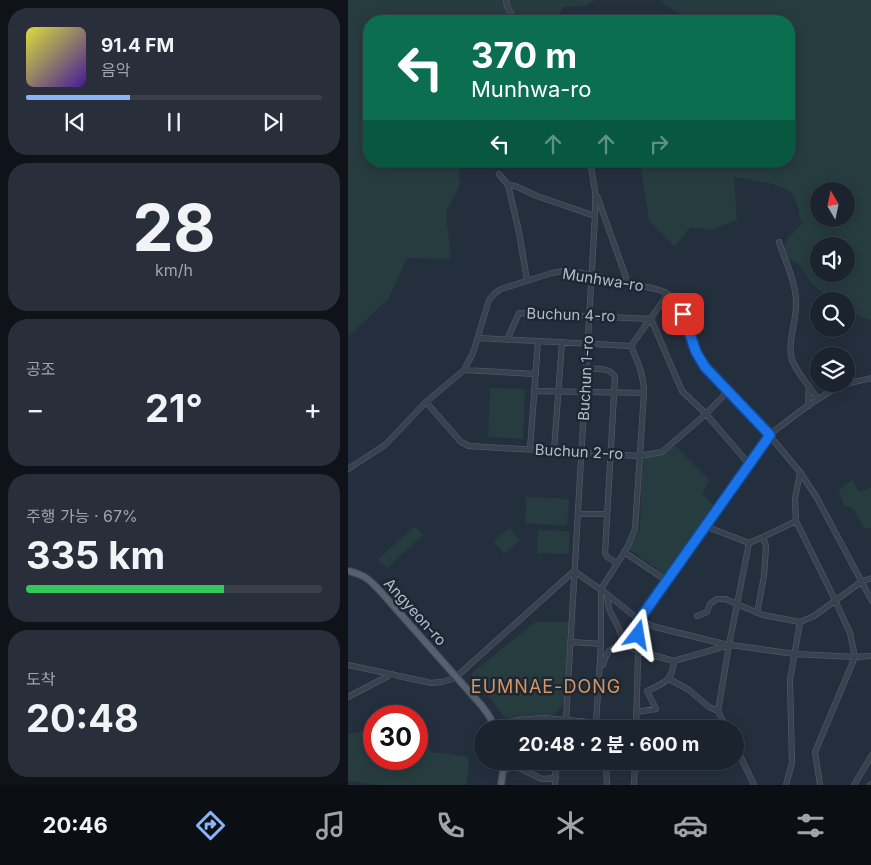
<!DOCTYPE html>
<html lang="ko">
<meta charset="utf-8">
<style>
:root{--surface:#1b232e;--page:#282f3a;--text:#f1f3f6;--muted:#a0a4aa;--line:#39404a;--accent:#8ab4f8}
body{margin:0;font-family:Inter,"Noto Sans KR",sans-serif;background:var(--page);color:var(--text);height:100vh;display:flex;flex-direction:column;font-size:19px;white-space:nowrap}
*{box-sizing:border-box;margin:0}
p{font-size:16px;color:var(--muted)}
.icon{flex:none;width:28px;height:28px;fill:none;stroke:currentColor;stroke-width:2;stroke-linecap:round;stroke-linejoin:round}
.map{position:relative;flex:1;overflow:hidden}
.panel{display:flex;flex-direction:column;gap:8px;padding:8px;background:#0f1319;width:348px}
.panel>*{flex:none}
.banner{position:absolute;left:15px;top:15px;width:432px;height:152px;border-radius:20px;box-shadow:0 2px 12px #0003,0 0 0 1px var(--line);background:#0b6e4f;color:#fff;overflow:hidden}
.needle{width:32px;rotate:351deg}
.fabs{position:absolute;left:462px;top:182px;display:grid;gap:10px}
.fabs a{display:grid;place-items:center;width:45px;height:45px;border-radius:50%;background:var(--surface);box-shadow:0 2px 12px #0003,0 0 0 1px var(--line);font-size:25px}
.speed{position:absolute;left:15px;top:705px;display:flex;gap:10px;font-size:25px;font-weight:700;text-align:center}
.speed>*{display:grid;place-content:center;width:65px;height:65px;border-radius:50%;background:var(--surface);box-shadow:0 2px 12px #0003,0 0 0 1px var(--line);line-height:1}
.speed .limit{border:8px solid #d22;background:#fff;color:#111}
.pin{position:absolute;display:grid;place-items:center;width:42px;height:42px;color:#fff;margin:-21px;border-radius:10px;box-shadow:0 2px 8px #0006}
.me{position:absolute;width:55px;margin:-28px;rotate:14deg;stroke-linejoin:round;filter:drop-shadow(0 0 4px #0008)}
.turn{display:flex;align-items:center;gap:18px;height:105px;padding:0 25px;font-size:22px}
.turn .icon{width:65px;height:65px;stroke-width:2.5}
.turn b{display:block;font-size:35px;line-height:42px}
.lanes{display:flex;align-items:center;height:48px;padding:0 25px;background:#0003;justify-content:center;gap:25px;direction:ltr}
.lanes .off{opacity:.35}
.big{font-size:38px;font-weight:700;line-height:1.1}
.panel .card{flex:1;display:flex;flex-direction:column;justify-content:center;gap:8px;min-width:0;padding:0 18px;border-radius:20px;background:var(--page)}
.panel .dial{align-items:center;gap:0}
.dial b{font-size:65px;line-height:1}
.song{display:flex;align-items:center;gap:15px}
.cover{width:60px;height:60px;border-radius:8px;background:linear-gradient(135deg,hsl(60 70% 55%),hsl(260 70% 35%))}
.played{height:5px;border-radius:2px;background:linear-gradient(90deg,var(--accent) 35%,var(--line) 35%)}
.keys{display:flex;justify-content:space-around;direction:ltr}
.heat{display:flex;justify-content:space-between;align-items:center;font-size:28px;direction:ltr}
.charge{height:8px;border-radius:4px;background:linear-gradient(90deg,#34c759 67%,var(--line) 0)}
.trip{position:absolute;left:126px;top:720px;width:270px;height:50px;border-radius:25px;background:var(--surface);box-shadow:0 2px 12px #0003,0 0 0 1px var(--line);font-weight:700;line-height:50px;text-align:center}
.tab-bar{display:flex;height:80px;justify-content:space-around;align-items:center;background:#0b0e12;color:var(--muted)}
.tab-bar .icon{width:35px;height:35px}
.tab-bar .current{color:var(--accent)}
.tab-bar b{font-size:22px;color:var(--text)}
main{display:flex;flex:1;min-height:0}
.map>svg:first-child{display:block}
.green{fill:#263c3f;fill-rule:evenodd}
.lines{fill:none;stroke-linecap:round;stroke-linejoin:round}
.minor-casing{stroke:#565f6c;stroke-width:6}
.major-casing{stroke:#414a57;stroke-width:8}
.minor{stroke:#38414e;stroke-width:5}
.major{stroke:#56606e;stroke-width:6}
.route-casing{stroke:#114b97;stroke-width:12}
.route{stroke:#1a73e8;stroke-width:9}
.labels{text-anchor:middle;stroke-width:5;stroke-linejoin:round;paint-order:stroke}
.street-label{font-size:15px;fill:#b4bcc9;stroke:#1d2633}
.quarter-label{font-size:18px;letter-spacing:1px;fill:#d59563;stroke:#1d2633}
</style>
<main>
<section class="panel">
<div class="card">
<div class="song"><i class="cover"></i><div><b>91.4 FM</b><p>음악</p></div></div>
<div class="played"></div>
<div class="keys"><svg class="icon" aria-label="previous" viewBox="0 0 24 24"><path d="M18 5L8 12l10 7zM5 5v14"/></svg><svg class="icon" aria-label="pause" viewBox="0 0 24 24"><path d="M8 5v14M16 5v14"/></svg><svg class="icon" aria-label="next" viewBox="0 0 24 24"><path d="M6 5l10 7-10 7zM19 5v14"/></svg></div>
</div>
<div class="card dial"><b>28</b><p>km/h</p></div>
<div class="card"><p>공조</p>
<div class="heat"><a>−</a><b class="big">21°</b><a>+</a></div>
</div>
<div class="card"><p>주행 가능 · 67%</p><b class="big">335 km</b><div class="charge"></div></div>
<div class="card"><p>도착</p><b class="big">20:48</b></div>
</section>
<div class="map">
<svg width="524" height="785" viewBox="0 0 524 785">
<rect width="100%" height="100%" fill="#242f3e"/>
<path class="green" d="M0,0H247L237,6L215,7L208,21H21V161H112L111,187L98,212L103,259L59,258L41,298L0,337Z
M311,0H523V320L514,318L499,310V301C496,301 490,302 487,301C483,300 465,285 462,281C458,276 456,269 451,265C445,260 435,257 436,248C437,237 448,230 455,223L453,221C451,213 449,201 444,194C435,183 400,180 386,177L389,220L364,230L342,227L327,247L301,221L292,161H441V21H330L332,15ZM471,191H499V219H471ZM471,246H499V274H471Z
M142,388L177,389L175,439L140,437Z
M328,446L361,480L354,494L365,505L317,575L281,549L292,529L294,456L312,454Z
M504,480L511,492L523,487V528H516L506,510L495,504L491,490Z
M178,497L221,499L219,526L177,523Z
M67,526L75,535L39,568L30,559Z
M162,528L172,541L156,554L145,541Z
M190,530L222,531L221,554L189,553Z
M187,622H221L216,704L206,715L157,718L123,674Z
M69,726L76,731L84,753H96L111,756H120L121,769L118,785H31L0,781V734L26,729V759H69Z"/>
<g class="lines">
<g class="minor-casing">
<path id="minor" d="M158,0L159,6L167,21
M151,174L160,185L167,186L189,196L247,216
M160,185L171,232L179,280
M249,196L280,283
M431,242C437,261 448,282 448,302C449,320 440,339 443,356C446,370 462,387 470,399
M130,338L283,346C290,362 296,376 296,393L287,529L279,548L253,589V644L248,723
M159,340L171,313L303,319L334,391L358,414L401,464
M283,346L320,294
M238,369C248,369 262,367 267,377L257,553L259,557L269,563
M116,370L188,374
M186,391L296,393
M78,402L113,442L121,446L291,456L314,452L358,414L379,392
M460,406L461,386
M182,449L190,341
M206,451L214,342
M0,469L37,445L78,402L116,370L125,353L141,300L147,293L153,289L204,273L215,271L228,272L308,289L317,292L326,299L335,314L348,352L354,363L366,378L421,435L452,472L469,498L524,601
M452,472L447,499L448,521L487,600L502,633L507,657L467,752L472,785
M230,514H259
M357,526L401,543L415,537L448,521
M276,552L319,581
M226,571L259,594L291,620L307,627L376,644L447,654L507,657L524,656
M259,594L261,609L271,629L277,646
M409,613L416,576L418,546L415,537
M349,616L359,612L362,604L369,599H377L415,615L452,622L466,616L513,582L524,578
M223,642L253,644
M0,665L83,683L94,682L107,678L226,571
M255,665L257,658L261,651L269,646H280L290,651L326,661L378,646
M321,679L341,690L361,707L370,711
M0,697L44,674
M288,712L308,709L299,691C315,684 325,680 326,661
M218,720L247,216V191L242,161
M146,725L170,720L195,718L288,726
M210,729L211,720
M288,729L291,620L421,435L458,407L486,389L497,384L524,378
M379,729L370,711L381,645L401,543
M388,747L406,785
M258,761L259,785
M155,771L164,767H169L194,779L208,778
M207,785L208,761
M286,785L287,761
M438,785L444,763L442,680L452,622
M506,785L524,755
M522,785L524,784"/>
</g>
<g class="major-casing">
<path id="major" d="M0,571C17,575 22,580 33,592L134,706L141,716L148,729
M153,785L155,771V761"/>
</g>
<use href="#minor" class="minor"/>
<use href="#major" class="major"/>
</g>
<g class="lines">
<g class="route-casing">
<path id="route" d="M290,635L291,620L422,435L357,367L348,352L335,314"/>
</g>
<use href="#route" class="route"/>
</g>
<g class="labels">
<g class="street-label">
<text transform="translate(255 280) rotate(9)" y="5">Munhwa-ro</text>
<text transform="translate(223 315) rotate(2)" y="5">Buchun 4-ro</text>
<text transform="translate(238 378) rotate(-87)" y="5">Buchun 1-ro</text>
<text transform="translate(231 452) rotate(3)" y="5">Buchun 2-ro</text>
<text transform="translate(67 612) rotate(48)" y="5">Angyeon-ro</text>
</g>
<g class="quarter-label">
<text x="198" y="693">EUMNAE-DONG</text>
</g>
</g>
</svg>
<div class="fabs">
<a><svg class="needle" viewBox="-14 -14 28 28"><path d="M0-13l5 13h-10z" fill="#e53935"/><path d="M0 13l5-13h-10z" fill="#a0a4aa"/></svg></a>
<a><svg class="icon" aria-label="sound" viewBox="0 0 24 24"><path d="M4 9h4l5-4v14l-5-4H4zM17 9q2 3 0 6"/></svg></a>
<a><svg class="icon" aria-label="search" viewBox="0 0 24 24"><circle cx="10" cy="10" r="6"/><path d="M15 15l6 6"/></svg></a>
<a><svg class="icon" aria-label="layers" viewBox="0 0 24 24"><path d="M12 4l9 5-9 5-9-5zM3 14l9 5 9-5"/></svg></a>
</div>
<div class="speed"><div class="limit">30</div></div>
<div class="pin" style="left:335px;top:314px;background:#d93025"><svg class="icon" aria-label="arrive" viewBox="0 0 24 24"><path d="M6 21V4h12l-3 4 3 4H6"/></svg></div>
<svg class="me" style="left:290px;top:635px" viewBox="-20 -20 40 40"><path d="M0-17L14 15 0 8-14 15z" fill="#1a73e8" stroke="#fff" stroke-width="4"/></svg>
<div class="trip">20:48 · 2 분 · 600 m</div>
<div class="banner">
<div class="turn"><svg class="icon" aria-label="left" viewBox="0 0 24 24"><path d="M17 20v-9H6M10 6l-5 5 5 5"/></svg><div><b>370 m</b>Munhwa-ro</div></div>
<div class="lanes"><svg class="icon" aria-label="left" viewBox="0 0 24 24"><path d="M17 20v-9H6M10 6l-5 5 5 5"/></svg><svg class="icon off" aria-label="ahead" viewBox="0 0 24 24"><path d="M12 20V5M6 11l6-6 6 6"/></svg><svg class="icon off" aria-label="ahead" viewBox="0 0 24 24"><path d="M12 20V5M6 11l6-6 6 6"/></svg><svg class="icon off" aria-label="right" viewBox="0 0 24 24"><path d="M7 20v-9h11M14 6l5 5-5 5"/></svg></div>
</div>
</div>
</main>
<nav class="tab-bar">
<b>20:46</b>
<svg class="icon current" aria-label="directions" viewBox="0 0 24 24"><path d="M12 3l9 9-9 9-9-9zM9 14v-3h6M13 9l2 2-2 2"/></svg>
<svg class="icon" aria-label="music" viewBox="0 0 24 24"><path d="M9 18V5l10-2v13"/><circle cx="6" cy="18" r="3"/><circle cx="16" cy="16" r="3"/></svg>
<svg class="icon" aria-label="phone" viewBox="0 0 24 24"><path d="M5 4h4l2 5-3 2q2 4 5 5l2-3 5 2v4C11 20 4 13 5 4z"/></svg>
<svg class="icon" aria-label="climate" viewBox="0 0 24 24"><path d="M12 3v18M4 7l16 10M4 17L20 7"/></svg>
<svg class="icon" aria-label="car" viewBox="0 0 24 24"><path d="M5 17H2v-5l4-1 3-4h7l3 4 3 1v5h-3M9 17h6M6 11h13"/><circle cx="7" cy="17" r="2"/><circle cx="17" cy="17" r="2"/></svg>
<svg class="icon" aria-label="filters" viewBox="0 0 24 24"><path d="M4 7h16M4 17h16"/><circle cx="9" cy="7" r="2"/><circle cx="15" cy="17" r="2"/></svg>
</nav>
